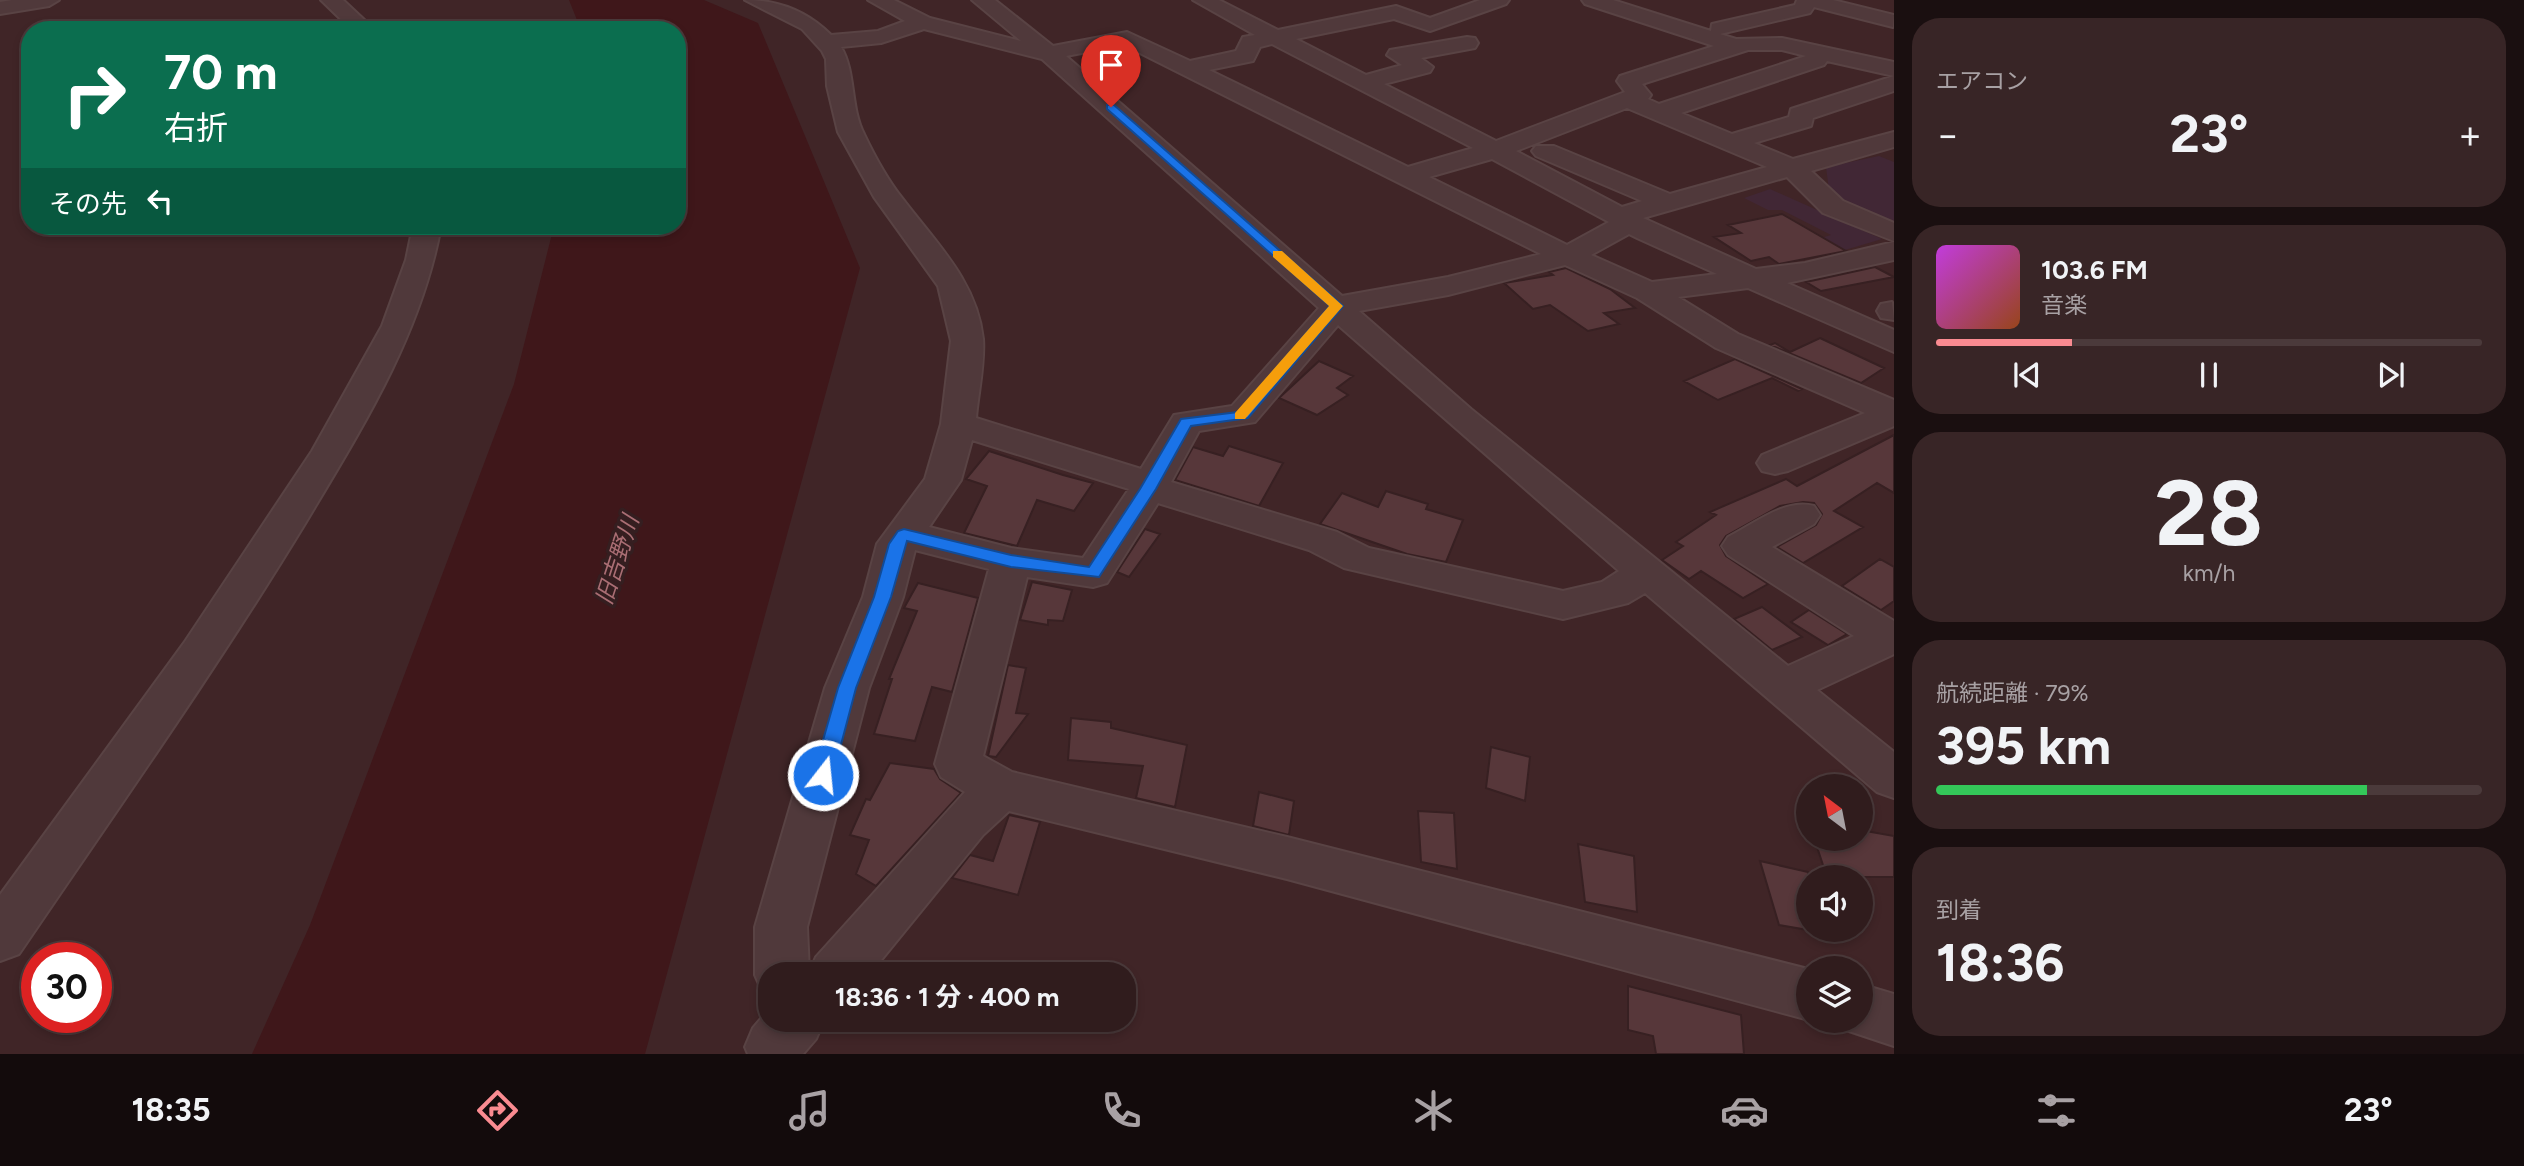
<!DOCTYPE html>
<html lang="ja">
<meta charset="utf-8">
<style>
:root{--surface:#301c1d;--page:#382526;--text:#f1f3f6;--muted:#a8a1a4;--line:#4b3a3b;--accent:#fa8b91}
body{margin:0;font-family:Figtree,"Noto Sans JP",sans-serif;background:var(--page);color:var(--text);height:100vh;display:flex;flex-direction:column;font-size:26px;white-space:nowrap}
*{box-sizing:border-box;margin:0}
p{font-size:23px;color:var(--muted)}
.icon{flex:none;width:38px;height:38px;fill:none;stroke:currentColor;stroke-width:2;stroke-linecap:round;stroke-linejoin:round}
.map{position:relative;flex:1;overflow:hidden}
.panel{display:flex;flex-direction:column;gap:18px;padding:18px;background:#1a0f10;width:630px}
.panel>*{flex:none}
.top-card{position:absolute;left:21px;top:21px;width:665px;height:214px;border-radius:28px;box-shadow:0 4px 10px #0003,0 0 0 2px var(--line);background:#0b6e4f;color:#fff;overflow:hidden}
.needle{width:46px;rotate:328deg}
.fabs{position:absolute;left:1796px;top:774px;display:grid;gap:14px}
.fabs a{display:grid;place-items:center;width:77px;height:77px;border-radius:50%;background:var(--surface);box-shadow:0 4px 10px #0003,0 0 0 2px var(--line);font-size:35px}
.speed{position:absolute;left:21px;top:942px;display:flex;gap:14px;font-size:35px;font-weight:700;text-align:center}
.speed>*{display:grid;place-content:center;width:91px;height:91px;border-radius:50%;background:var(--surface);box-shadow:0 4px 10px #0003,0 0 0 2px var(--line);line-height:1}
.speed .limit{border:10px solid #d22;background:#fff;color:#111}
.pin{position:absolute;display:grid;place-items:center;width:60px;height:60px;color:#fff;margin:-72px -30px;border-radius:50% 50% 50% 0;rotate:-45deg;box-shadow:0 0 7px #0007}
.pin .icon{rotate:45deg}
.me{position:absolute;width:77px;margin:-38px;rotate:16deg;stroke-linejoin:round;filter:drop-shadow(0 0 5px #0008)}
.turn{display:flex;align-items:center;gap:24px;height:147px;padding:0 28px;font-size:32px}
.turn .icon{width:91px;height:91px;stroke-width:2.5}
.turn b{display:block;font-size:49px;line-height:60px}
.then{display:flex;align-items:center;height:66px;padding:0 28px;background:#0003;gap:14px;font-size:26px}
.big{font-size:52px;font-weight:700;line-height:1.1}
.panel .widget{flex:1;display:flex;flex-direction:column;justify-content:center;gap:10px;min-width:0;padding:0 24px;border-radius:28px;background:var(--page)}
.panel .dial{align-items:center;gap:0}
.dial b{font-size:91px;line-height:1}
.song{display:flex;align-items:center;gap:21px}
.cover{width:84px;height:84px;border-radius:10px;background:linear-gradient(135deg,hsl(290 70% 55%),hsl(20 70% 35%))}
.played{height:7px;border-radius:4px;background:linear-gradient(90deg,var(--accent) 25%,var(--line) 25%)}
.keys{display:flex;justify-content:space-around;direction:ltr}
.heat{display:flex;justify-content:space-between;align-items:center;font-size:38px;direction:ltr}
.charge{height:10px;border-radius:5px;background:linear-gradient(90deg,#34c759 79%,var(--line) 0)}
.trip{position:absolute;left:758px;top:962px;width:378px;height:70px;border-radius:28px;background:var(--surface);box-shadow:0 4px 10px #0003,0 0 0 2px var(--line);font-weight:700;line-height:70px;text-align:center}
.dock{display:flex;height:112px;justify-content:space-around;align-items:center;background:#130b0c;color:var(--muted)}
.dock .icon{width:49px;height:49px}
.dock .active{color:var(--accent)}
.dock b{font-size:32px;color:var(--text)}
main{display:flex;flex:1;min-height:0}
.map>svg:first-child{display:block}
.green{fill:#412735}
.water{fill:#3f171a}
.building{fill:#57373a;stroke:#372022;stroke-width:2}
.lines{fill:none;stroke-linecap:round;stroke-linejoin:round}
.minor-casing{stroke:#594344;stroke-width:4}
.minor{fill:#50393b;fill-rule:evenodd}
.route{fill:#1a73e8;stroke:#114b97;stroke-width:2}
.slow{fill:#f59e0b}
.labels{text-anchor:middle;stroke-width:7;stroke-linejoin:round;paint-order:stroke}
.water-label{font-size:23px;font-style:italic;fill:#aa6e74;stroke:#351e20}
</style>
<main>
<div class="map">
<svg width="1894" height="1054" viewBox="0 0 1894 1054">
<rect width="100%" height="100%" fill="#402527"/>
<path class="green" d="M1879,156L1894,162V228L1830,198L1826,167Z
M1770,189L1882,239L1845,250L1821,238L1831,235L1782,210H1768L1744,198Z"/>
<path class="water" d="M569,0H704L758,23L860,268L645,1054H252L310,925L514,384L554,226H677V30H581Z"/>
<path class="building" d="M1782,214L1846,251L1779,264L1769,257L1751,261L1714,237L1741,233L1728,225Z
M1875,267L1894,277L1821,291L1806,282Z
M1566,268L1610,289L1635,308L1604,313L1619,324L1588,331L1550,305L1533,309L1504,283L1553,275L1549,272Z
M1820,338L1884,368L1861,383L1770,345L1775,343L1790,352Z
M1735,359L1802,389L1798,391L1772,378L1718,400L1684,381Z
M1319,361L1353,376L1337,388L1348,395L1317,415L1279,398Z
M1894,435V493L1877,483L1834,511L1863,527L1803,563L1777,547L1816,525L1822,514L1814,503L1803,502L1780,506L1726,536L1720,545L1726,556L1768,584L1743,598L1701,571L1689,579L1662,560L1683,546L1676,542L1716,515L1710,512L1786,479L1797,486Z
M1229,446L1283,463L1259,506L1175,480L1193,447L1223,456Z
M989,451L1063,475L1093,483L1074,511L1037,500L1017,546L964,533L987,486L966,479Z
M1386,491L1428,504L1426,509L1463,520L1446,562L1407,554L1320,524L1342,493L1378,507Z
M1145,529L1160,534L1129,577L1117,572Z
M1880,559L1894,567V601L1881,610L1842,586Z
M1032,582L1072,590L1063,621L1048,620V625L1020,620Z
M918,583L978,598L952,692L932,687L915,741L874,734L892,679H889L917,611L904,608Z
M1762,607L1802,637L1772,650L1734,619Z
M1809,610L1847,634L1828,645L1791,622Z
M1008,665L1026,668L1016,713L1028,714L996,757L988,756Z
M1071,718L1111,722V728L1187,745L1175,807L1136,798L1143,766L1068,760Z
M1491,747L1530,757L1525,801L1486,788Z
M890,763L934,769L940,779L961,793L876,886L856,874L869,840L850,835L866,799L870,800Z
M1259,792L1294,801L1289,835L1253,826Z
M1418,811L1454,813L1457,869L1421,862Z
M1009,815L1040,822L1018,895L952,878L970,855L993,861Z
M1860,830L1894,836V877H1827L1814,838H1860Z
M1578,844L1634,856L1637,912L1585,902Z
M1760,861L1808,872V930L1779,925Z
M1628,986L1741,1015L1744,1054H1656L1653,1036L1628,1030Z"/>
<g class="lines">
<g class="minor-casing">
<path id="minor" d="M12,0H59L49,6L0,14V2Z
M321,0H343L375,30H352Z
M745,0C778,0 807,11 831,35L878,31L905,21L868,0H894L930,18L1021,41L972,0H995L1053,46L1127,32L1190,61L1236,51L1243,37L1255,35L1193,0H1219L1278,30L1396,6L1430,18L1480,0H1509L1506,4L1430,31L1394,19L1296,39L1366,75L1402,65L1387,55L1390,50L1467,37L1475,38L1478,43L1475,48L1421,58L1433,67L1430,72L1384,84L1496,141L1625,92L1617,81L1620,76L1714,46L1585,4L1582,0H1613L1711,31L1712,24L1795,5L1797,0H1833L1894,15L1893,27L1814,7L1810,13L1720,34L1736,39L1782,38L1894,62V76L1827,61L1824,65L1681,113L1732,134L1789,117L1791,109L1894,76V91L1813,118L1811,126L1754,143L1793,159L1894,132V147L1811,171L1843,201L1894,223V241L1823,213L1787,177L1643,218L1756,269L1805,263L1894,242V260L1787,283L1894,330V352L1748,288L1678,297L1738,334L1894,400V426L1788,471L1775,474L1762,471L1757,463L1762,455L1865,413L1716,348L1637,298L1565,265L1448,295L1359,311L1471,409L1788,666L1854,636L1728,555L1722,546L1728,537C1754,524 1785,498 1814,506L1820,515L1814,524L1772,547L1894,621V654L1817,690L1894,752V798L1877,792L1645,593L1628,603L1563,619L1344,568L1309,550L1158,503L1107,583L1093,587L1027,577L983,756L1012,772L1287,837L1808,969L1809,1020L1287,879L1009,811L983,835L869,975H770V995L763,993L755,975V927L825,688L863,597L877,544L925,479L941,424L951,341L938,286L874,197L838,132L827,86L826,59L822,51L802,29ZM924,29L1042,59L1319,308L1232,406L1174,415L1141,469L976,418C978,393 985,364 983,339C977,281 935,242 902,198C887,179 874,155 864,134C850,107 856,72 841,47L881,43ZM1272,44L1473,148L1408,167L1209,70L1253,61L1260,47ZM1124,45L1541,254L1448,277L1342,296L1066,56ZM1748,50H1782L1806,56L1659,104L1648,99L1651,95L1642,84ZM1627,108L1767,167L1670,194L1554,146H1536L1532,151L1536,156L1642,201L1622,207L1516,151ZM1492,159L1609,222L1567,245L1429,177ZM1629,234L1637,238L1717,274L1652,282L1591,255ZM1338,325L1619,571L1602,582L1563,591L1369,548L1337,532L1171,482L1199,431L1255,422ZM972,440L1129,489L1083,558L1011,548L929,527L961,480ZM915,550L989,569L935,764L941,777L965,792L816,957L809,973L807,927L869,688L903,597Z
M413,226H441C421,335 362,428 306,522C216,670 116,811 19,954L0,961V895L184,643L312,451L382,326L406,260Z
M1892,302L1894,320L1881,318L1877,311L1881,304Z
M1860,984L1894,994V1046L1840,1028L1837,1020H1860Z
M770,1008V1020H824L816,1039L803,1054H748L745,1047L753,1028Z"/>
</g>
<use href="#minor" class="minor"/>
</g>
<path class="route" d="M1107,105H1114L1343,306L1248,418L1191,426L1156,489L1099,577L1011,567L907,541L891,597L856,688L833,775L830,780H816L813,775L838,688L874,597L889,544L898,531L904,529L1011,555L1089,567L1140,489L1181,419L1238,412L1330,306L1107,109Z"/>
<path class="slow" d="M1273,251H1282L1343,306L1245,419H1235V413L1329,306L1273,257Z"/>
<g class="labels">
<g class="water-label">
<text transform="translate(617 560) rotate(-72)" y="8">旧吉野川</text>
</g>
</g>
</svg>
<div class="fabs">
<a><svg class="needle" viewBox="-14 -14 28 28"><path d="M0-13l5 13h-10z" fill="#e53935"/><path d="M0 13l5-13h-10z" fill="#a8a1a4"/></svg></a>
<a><svg class="icon" aria-label="sound" viewBox="0 0 24 24"><path d="M4 9h4l5-4v14l-5-4H4zM17 9q2 3 0 6"/></svg></a>
<a><svg class="icon" aria-label="layers" viewBox="0 0 24 24"><path d="M12 4l9 5-9 5-9-5zM3 14l9 5 9-5"/></svg></a>
</div>
<div class="speed"><div class="limit">30</div></div>
<div class="pin" style="left:1111px;top:107px;background:#d93025"><svg class="icon" aria-label="arrive" viewBox="0 0 24 24"><path d="M6 21V4h12l-3 4 3 4H6"/></svg></div>
<svg class="me" style="left:823px;top:775px" viewBox="-20 -20 40 40"><circle r="17" fill="#1a73e8" stroke="#fff" stroke-width="3"/><path d="M0-11L8 9 0 5-8 9z" fill="#fff"/></svg>
<div class="trip">18:36 · 1 分 · 400 m</div>
<div class="top-card">
<div class="turn"><svg class="icon" aria-label="right" viewBox="0 0 24 24"><path d="M7 20v-9h11M14 6l5 5-5 5"/></svg><div><b>70 m</b>右折</div></div>
<div class="then">その先<svg class="icon" aria-label="left" viewBox="0 0 24 24"><path d="M17 20v-9H6M10 6l-5 5 5 5"/></svg></div>
</div>
</div>
<section class="panel">
<div class="widget"><p>エアコン</p>
<div class="heat"><a>−</a><b class="big">23°</b><a>+</a></div>
</div>
<div class="widget">
<div class="song"><i class="cover"></i><div><b>103.6 FM</b><p>音楽</p></div></div>
<div class="played"></div>
<div class="keys"><svg class="icon" aria-label="previous" viewBox="0 0 24 24"><path d="M18 5L8 12l10 7zM5 5v14"/></svg><svg class="icon" aria-label="pause" viewBox="0 0 24 24"><path d="M8 5v14M16 5v14"/></svg><svg class="icon" aria-label="next" viewBox="0 0 24 24"><path d="M6 5l10 7-10 7zM19 5v14"/></svg></div>
</div>
<div class="widget dial"><b>28</b><p>km/h</p></div>
<div class="widget"><p>航続距離 · 79%</p><b class="big">395 km</b><div class="charge"></div></div>
<div class="widget"><p>到着</p><b class="big">18:36</b></div>
</section>
</main>
<nav class="dock">
<b>18:35</b>
<svg class="icon active" aria-label="directions" viewBox="0 0 24 24"><path d="M12 3l9 9-9 9-9-9zM9 14v-3h6M13 9l2 2-2 2"/></svg>
<svg class="icon" aria-label="music" viewBox="0 0 24 24"><path d="M9 18V5l10-2v13"/><circle cx="6" cy="18" r="3"/><circle cx="16" cy="16" r="3"/></svg>
<svg class="icon" aria-label="phone" viewBox="0 0 24 24"><path d="M5 4h4l2 5-3 2q2 4 5 5l2-3 5 2v4C11 20 4 13 5 4z"/></svg>
<svg class="icon" aria-label="climate" viewBox="0 0 24 24"><path d="M12 3v18M4 7l16 10M4 17L20 7"/></svg>
<svg class="icon" aria-label="car" viewBox="0 0 24 24"><path d="M5 17H2v-5l4-1 3-4h7l3 4 3 1v5h-3M9 17h6M6 11h13"/><circle cx="7" cy="17" r="2"/><circle cx="17" cy="17" r="2"/></svg>
<svg class="icon" aria-label="filters" viewBox="0 0 24 24"><path d="M4 7h16M4 17h16"/><circle cx="9" cy="7" r="2"/><circle cx="15" cy="17" r="2"/></svg>
<b>23°</b>
</nav>
